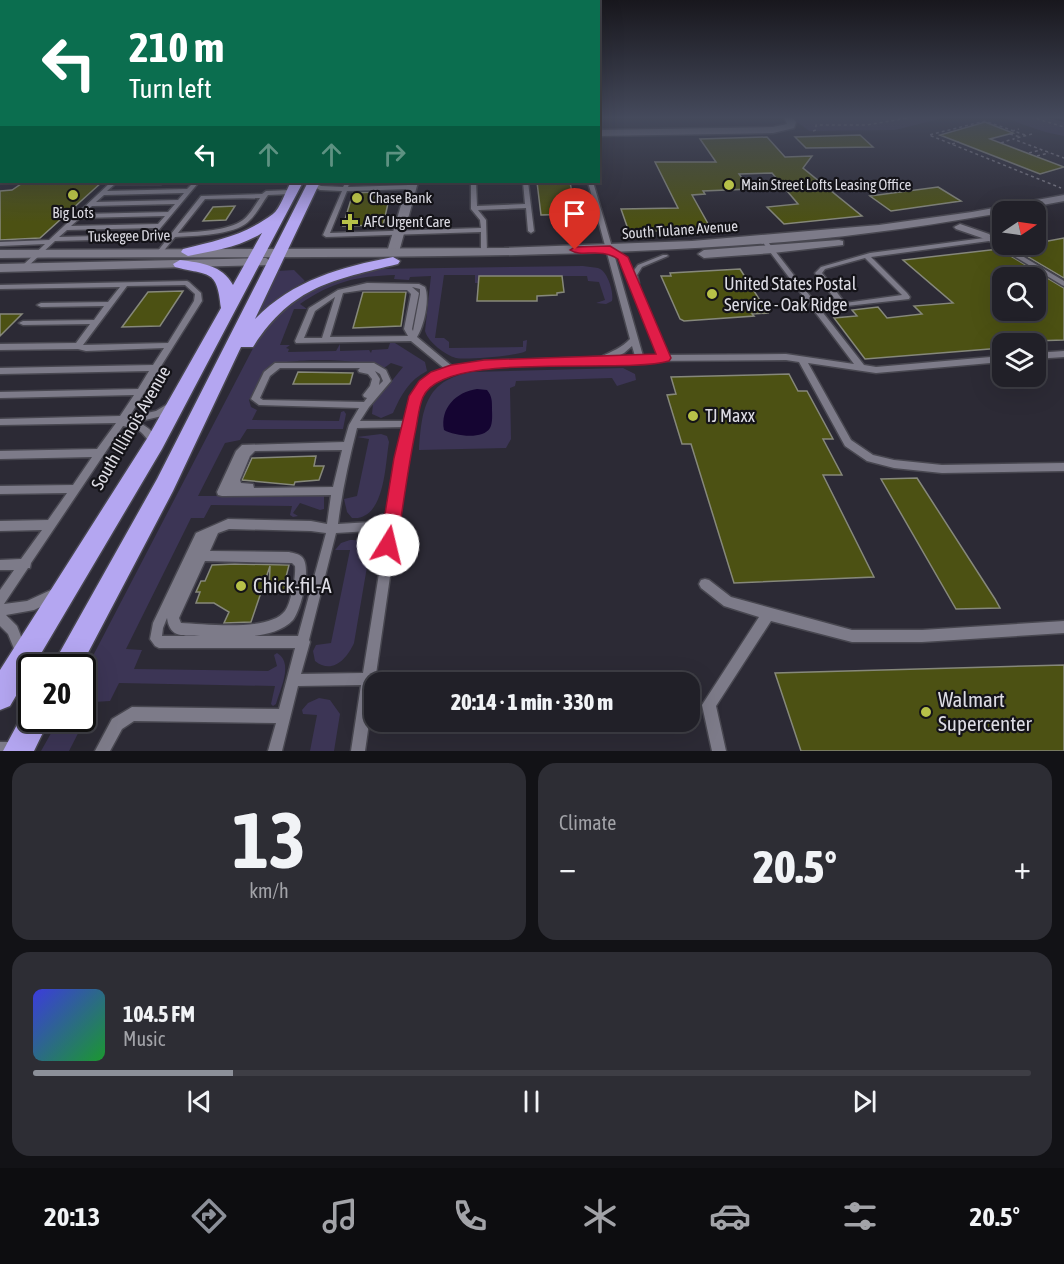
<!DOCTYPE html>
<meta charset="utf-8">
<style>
:root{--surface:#212028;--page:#2d2d34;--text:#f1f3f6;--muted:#a2a3a8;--line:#3e3e45;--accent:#8c9099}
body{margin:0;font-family:"Asap Condensed",sans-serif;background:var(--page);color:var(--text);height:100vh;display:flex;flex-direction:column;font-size:22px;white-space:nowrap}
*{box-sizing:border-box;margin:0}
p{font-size:20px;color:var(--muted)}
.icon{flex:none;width:33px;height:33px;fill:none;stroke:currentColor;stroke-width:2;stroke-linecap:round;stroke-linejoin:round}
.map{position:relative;height:751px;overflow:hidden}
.panel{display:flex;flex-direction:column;gap:12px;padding:12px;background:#121216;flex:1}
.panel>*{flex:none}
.banner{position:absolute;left:0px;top:0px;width:600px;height:183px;box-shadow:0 6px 24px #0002,0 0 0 2px var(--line);background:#0b6e4f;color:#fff;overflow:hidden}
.needle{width:39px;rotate:77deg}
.tools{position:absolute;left:992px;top:201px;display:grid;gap:12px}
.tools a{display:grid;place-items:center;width:54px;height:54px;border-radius:12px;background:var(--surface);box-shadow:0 6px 24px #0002,0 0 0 2px var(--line);font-size:30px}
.speed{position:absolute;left:18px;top:654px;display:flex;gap:12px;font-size:30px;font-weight:700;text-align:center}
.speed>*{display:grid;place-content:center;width:78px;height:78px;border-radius:50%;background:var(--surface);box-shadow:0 6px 24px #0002,0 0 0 2px var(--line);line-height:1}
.speed .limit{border:3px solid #111;border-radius:9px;background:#fff;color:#111}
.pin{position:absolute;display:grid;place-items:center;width:51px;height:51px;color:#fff;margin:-62px -26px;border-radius:50% 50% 50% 0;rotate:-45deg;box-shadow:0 0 6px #0007}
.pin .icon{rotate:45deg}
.me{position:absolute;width:66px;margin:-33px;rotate:9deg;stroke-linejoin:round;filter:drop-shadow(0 0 4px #0008)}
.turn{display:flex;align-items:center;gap:21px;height:126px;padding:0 30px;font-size:27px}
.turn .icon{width:78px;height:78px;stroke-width:2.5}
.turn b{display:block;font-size:42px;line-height:51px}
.lanes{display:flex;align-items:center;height:57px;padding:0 30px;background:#0003;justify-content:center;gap:30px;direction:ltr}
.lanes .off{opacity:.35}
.big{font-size:45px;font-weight:800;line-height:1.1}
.panel .card{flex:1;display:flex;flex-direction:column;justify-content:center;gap:9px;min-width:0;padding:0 21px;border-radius:18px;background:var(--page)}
.panel .dial{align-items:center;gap:0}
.dial b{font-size:78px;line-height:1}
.song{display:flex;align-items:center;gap:18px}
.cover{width:72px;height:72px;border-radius:9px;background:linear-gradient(135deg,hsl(240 70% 55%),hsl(130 70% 35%))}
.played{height:6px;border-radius:3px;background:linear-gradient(90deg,var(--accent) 20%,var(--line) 20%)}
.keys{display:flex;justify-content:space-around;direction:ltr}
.heat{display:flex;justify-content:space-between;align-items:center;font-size:33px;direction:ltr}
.panel .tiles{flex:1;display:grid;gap:12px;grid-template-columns:1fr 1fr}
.card:last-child{grid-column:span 2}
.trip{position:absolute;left:364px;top:672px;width:336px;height:60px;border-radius:18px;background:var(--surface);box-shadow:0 6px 24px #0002,0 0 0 2px var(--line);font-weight:800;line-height:60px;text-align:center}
.dock{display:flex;height:96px;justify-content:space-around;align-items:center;background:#0d0d10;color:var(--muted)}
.dock .icon{width:42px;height:42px}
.dock .selected{color:var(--accent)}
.dock b{font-size:27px;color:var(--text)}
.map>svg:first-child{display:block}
.green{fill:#3c3555}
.water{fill:#150532}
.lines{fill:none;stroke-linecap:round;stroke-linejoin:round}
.stream{stroke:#150532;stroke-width:2}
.building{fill:#4c5113;stroke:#86887b;stroke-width:1.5;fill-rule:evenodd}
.lane-casing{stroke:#484750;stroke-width:3}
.street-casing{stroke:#484750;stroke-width:3}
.secondary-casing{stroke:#484750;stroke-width:3}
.highway-casing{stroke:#484750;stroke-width:3}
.path{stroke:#7e7c86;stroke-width:1.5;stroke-dasharray:3 3;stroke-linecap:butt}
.lane{fill:#7d7b89;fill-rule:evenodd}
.street{fill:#7d7b89;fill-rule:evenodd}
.secondary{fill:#7d7b89;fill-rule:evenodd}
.highway{fill:#b4a6f1;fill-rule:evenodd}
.route{fill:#e11d48;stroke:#92132f;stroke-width:1.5}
.poi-dot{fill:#b7c148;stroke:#141318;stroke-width:2}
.labels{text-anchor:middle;stroke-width:4.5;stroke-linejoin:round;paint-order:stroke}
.far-poi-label{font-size:15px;fill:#dddce4;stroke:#141318;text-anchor:start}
.far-street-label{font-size:15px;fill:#dddce4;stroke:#141318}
.poi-label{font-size:18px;fill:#dddce4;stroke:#141318;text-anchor:start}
.street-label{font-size:18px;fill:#dddce4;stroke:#141318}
.near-poi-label{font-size:21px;fill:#dddce4;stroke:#141318;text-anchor:start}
</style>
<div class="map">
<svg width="1064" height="751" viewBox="0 0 1064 751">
<rect width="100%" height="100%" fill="#2c2a35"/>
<path class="green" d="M791,117H947L895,130L809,131Z
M1002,117H1064V136L1045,132Z
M583,266C587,267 594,267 598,268C608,271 614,293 612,301L606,304L596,303L605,300L599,282L588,281L587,276H479L478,283H475V275H444L435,338H444L449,342V348L523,347V341L527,340L526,351C518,356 466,360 456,358C445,355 428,342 425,331L431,276L410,277L409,280L394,279L395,275C356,276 332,282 300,304L307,309H294L280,345H290L286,348L289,349L288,352L336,351L340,344V351L369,350L371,353L372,350L388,349L390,343H395L425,362L427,371C409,380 401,395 393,413L381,418L372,414L373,404L403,367L391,363L384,368C368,359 284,357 268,367L249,400L251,407L257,410L252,420L339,421L341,412L344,411L346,414L343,429H247L240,440L225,443L198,496H324V509L320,510L300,503L293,513L298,516L293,517L290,515L292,506L211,505L204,518H191L126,649L142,650L134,669L268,671L277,666L274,655L277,653C294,663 280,689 276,704L273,706L271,704L275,686L119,683L110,701L94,702L69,751H41L59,719L82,718L83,675L262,331L288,304L321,283L375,269Z
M294,270L305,281L277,299L255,320L277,271Z
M623,368L635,374L636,380L617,386L612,378L516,381L515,386L510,388L511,439L506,448L419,450C422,409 425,380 472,372Z
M381,434L387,436L389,442C385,465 385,521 352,518L347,512L344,499L357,496L369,439L357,437Z
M350,540C360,539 368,544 369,555L354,643C347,659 332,675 315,661L313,651L316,645L331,643L350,550H335L341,543Z
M319,698L330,700L340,714L334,751H310L317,715L303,714L302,710L308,703Z"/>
<path class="water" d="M477,389L487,390C492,396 492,401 492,408C492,414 493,423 490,428C483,440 455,436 444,430C440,408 456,392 477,389Z"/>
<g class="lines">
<path class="stream" d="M1049,117L1064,121"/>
</g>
<path class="building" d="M985,122L1013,133L990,139L1064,167L1040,174L940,135Z
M860,135L873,147L806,148L795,137Z
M767,137L785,157L812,156L803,168L862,216L784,224L767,207L798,204L772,173L739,174L750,189L703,191L705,194L692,195L711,229L629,232L621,209L678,208L655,162H716L700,139Z
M24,182H102L40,238L0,240V191L12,190Z
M537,182H570L576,214L541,215Z
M938,187L961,201L891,211L870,196Z
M376,192L375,196L390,195L383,225L343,226L353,193Z
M235,206L226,220L203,221L213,207Z
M1035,236L1048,241L1064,238V278L1013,248L1018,247L1013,244H1035Z
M999,249L1064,288V340L1002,342V348L865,359L834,318L857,316L852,310L878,307L887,318L922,314L914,306L953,303L903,260ZM1002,278H1035V310H1002Z
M740,269L768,313L752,314L754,316L684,321L680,319L661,276H671L670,273Z
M479,276H562L564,292L557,293V295L537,296V301H477Z
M183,291L160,326L122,327L148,292Z
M363,292H406L401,326L353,328Z
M0,314H22L0,336Z
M298,372L353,373L350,384H293Z
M789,374L798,391H807L833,439H823L842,475H823L874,577L734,583L691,444H682L667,395L676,394L671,377Z
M316,456L314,466H324L319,480L295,482L294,485L242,480L252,458Z
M917,478L995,599L1000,608L956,609L881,479Z
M235,564L289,565L284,585L290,592H269L270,566L251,622L224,623L229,612L214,603H196L200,592H196L201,581H205L212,565Z
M1064,665V751H801L775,673Z"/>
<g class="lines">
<g class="lane-casing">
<path id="lane" d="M0,178H2V182H0Z
M111,182H164L161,184H115L107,191L187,189L194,182H199L158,231H154L153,230L155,228L67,230L59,237L171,234L201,196L262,194L266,191L290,190L293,192L290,194L268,195C262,203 257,214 248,222C234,235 194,236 175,237L162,253L160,254L157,252L168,238L55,241L25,269L23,270L20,268L21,267L45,244L0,246V242L49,240ZM184,193L178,200L96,202L104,195ZM260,198C255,205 250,215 243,220C228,231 196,232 178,233L205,199ZM175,204L168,212L83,214L92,206ZM165,216L158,224L71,226L80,218Z
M313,182L321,186L343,187L346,182H350L348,187L411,185L414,187L411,189L347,191L330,233L481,228L480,220L471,209V182H476L477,206L525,204L523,182H528L534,231L531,233L528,231L526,208L478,210L486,220L487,252L484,254L481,252V232L326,237L323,235L342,191L320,190L311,185V183Z
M588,182H593L612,247L624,256L632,273L638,265L663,255H667L668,256L642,267L637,275L639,283L637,285L667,355L786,354L854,364L761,240V238H765L817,305L838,303L815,273L821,267L870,253L984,238L985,236L987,235L1064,281V286L1062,285L989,241L871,257L907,293L910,297L909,299L820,309L864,365L876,367L1002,356V362L876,373L808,363L851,440L873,455L894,460L942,465L1064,463V471L942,473L894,468L867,461L845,446L799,362L786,360L643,361L640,363L637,362L484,367L453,373L439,378L427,386L420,396L407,458L365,751H351L361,685L298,686L282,751H268L276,723L134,721L122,729L110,751H95L112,719L132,707L279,709L295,648H159L155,646L150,639L153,623L196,533L228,519L311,521L327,524L331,495L222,496L218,495L217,492L236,451L242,445L344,442L349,425L359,408L259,405L251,399L264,372L275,363H374L386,370L391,381L369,407L360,421H406C413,391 415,381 445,369L411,341L296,343L295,341L309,308L338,290L367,283L419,284L425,287C430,299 424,326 417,337L453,367L484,361L601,357C612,351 622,348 630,339ZM614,254L619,258L659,355L643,356ZM865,258L902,295L845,303L822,273L825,269ZM412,287L420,289V294L413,331L412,329L419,293ZM363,290H407L411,294L404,329L408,336L330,337L343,293ZM335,297L322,338H304L315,311ZM632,346L635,356L616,357L624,353ZM280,368H360L358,370L359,372L368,374L372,379L370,386L363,395L364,397L367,398L364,402L263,400L260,398L270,376ZM375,371L380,374L383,381L379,385L380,379ZM404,427L397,458L387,521L338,524C342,491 349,460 357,428ZM342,450L333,487L254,488L253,484L241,483L240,480L250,456L255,451ZM229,529L311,531L326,533L298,636H254C267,634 283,631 293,620C301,610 312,567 302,557C299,554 293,553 289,552L210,551L218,533ZM386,530L363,673L301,674L310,642L309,640L336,533ZM205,561L292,563L295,566C296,577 291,603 285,611C269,632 205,624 181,623L179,618ZM167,618C170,639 184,635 200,636H162L163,628Z
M187,281L189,282L201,293L202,301L129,417L156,411L171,402L174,403L175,405L162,416L137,422C147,426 153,431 159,441L157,444C147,445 147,435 138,430C133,427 128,427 123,426L31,563L30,568H28L4,604L27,601L53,589L57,591L59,595L57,599L34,610L6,615L17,626L27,652L25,656L21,658L17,656L8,634L0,626V590L14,570H0V560L21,559L42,530L0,531V521L48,520L67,493L0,494V486L73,485L92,457L0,459V451L97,449L116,423L0,425V419L120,416L134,395L0,398V392L138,389L149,371L0,374V368L153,365L164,348L86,351L78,349L0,350V344L76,343L90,324L23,325L19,323L23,321L94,320L104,306L41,307L37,305L41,303L108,302L120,287L0,289V285ZM185,285L195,294L194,301L168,343L83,345L127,286Z
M1064,351V357L1035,359V353Z
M705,579L709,580L731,597L852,630H922L1064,621V633L922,642H852L771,621L716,706L726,751H712L702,705L759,617L724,606L701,588L699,584L701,580Z
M0,742H15L20,744L22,749L21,751H0Z"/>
</g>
<g class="street-casing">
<path id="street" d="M784,117H792L796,122L794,128L773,133L598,136V130L773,127L787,124Z
M408,182H418L399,252L393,256L387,252Z"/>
</g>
<g class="secondary-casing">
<path id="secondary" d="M1064,195V201C972,219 879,234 784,242C523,263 261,255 0,258V250L504,248L692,241L879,225L972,212Z
M960,224L989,234L991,236L985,239L956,229L954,227Z
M839,240L843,241V245L773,253L704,258L698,254L704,250Z
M266,258L272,262L270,265L0,272V264Z"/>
</g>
<g class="highway-casing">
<path id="highway" d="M291,182H303L162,449L10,706L0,710V670L148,437L221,308C217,268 209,276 175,267L173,264L180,260C202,263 222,265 233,285L262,233C240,247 213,251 188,256L181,252L183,249C218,240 243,236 273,214C280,209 286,190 291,182Z
M308,182H320L255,319C293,280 341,267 393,257L400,261L398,264C333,280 292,286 253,347H241L173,491L80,668H51L157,479Z
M32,705V718H50L34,751H3L26,708Z"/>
</g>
<path class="path" d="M1031,117L1064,127
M813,131L816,130V125H866L914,117
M1012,131L1019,129
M1010,134L1020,137
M1032,134L1013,139L1064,158
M1025,135L985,121L929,135L1061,188
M1001,143L1012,139
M952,144L959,142
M1029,153L1041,150
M1037,156L1049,153"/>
<use href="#lane" class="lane"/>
<use href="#street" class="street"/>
<use href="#secondary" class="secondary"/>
<use href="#highway" class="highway"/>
</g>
<linearGradient id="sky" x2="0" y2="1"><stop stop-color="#18171d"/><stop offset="0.53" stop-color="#454a5c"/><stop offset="1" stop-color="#454a5c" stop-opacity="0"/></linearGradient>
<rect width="1064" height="222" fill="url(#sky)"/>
<path class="route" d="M610,246L628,257L671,358L669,361C621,375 444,349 423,397C419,406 418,418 416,428C408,467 403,506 397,545L395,550L388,553L382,550L380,545L394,458L409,396L419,381L431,372L451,365L484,360L656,354L618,259C600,247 582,258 570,250L575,247Z"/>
<g class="poi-dot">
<circle cx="729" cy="185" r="6"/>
<circle cx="73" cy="195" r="6"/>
<circle cx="357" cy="198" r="6"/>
<path d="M347 213h6v6h6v6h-6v6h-6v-6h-6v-6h6z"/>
<circle cx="712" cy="294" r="6"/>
<circle cx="693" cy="416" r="6"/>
<circle cx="241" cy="586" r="6"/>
<circle cx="926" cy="712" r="6"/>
</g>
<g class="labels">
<g class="far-poi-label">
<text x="741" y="190">Main Street Lofts Leasing Office</text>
<text x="369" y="203">Chase Bank</text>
<text x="73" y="218" text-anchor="middle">Big Lots</text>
<text x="364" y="227">AFC Urgent Care</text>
</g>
<g class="far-street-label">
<text transform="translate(680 230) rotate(-4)" y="5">South Tulane Avenue</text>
<text transform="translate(129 236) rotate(-1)" y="5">Tuskegee Drive</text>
</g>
<g class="poi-label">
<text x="724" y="290">United States Postal<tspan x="724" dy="21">Service - Oak Ridge</tspan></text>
<text x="705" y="422">TJ Maxx</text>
</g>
<g class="street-label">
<text transform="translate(131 428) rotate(-60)" y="6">South Illinois Avenue</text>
</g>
<g class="near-poi-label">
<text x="253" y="593">Chick-fil-A</text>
<text x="938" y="707">Walmart<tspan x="938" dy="24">Supercenter</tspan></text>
</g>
</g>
</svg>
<div class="tools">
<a><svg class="needle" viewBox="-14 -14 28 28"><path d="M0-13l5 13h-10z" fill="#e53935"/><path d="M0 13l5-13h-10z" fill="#a2a3a8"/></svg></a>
<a><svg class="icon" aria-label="search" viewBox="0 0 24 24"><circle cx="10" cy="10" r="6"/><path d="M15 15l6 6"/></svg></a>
<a><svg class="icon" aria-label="layers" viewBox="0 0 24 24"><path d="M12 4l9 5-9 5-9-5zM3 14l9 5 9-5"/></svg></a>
</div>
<div class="speed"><div class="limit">20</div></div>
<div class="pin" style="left:575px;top:250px;background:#d93025"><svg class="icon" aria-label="arrive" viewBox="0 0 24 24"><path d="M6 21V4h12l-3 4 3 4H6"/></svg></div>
<svg class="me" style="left:388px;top:545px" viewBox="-20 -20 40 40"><circle r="19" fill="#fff"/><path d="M0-13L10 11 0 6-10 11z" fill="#e11d48"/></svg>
<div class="trip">20:14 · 1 min · 330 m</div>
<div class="banner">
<div class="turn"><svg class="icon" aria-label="left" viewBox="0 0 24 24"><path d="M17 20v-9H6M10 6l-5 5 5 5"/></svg><div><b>210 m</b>Turn left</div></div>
<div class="lanes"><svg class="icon" aria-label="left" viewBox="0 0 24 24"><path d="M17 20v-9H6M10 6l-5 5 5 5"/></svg><svg class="icon off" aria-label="ahead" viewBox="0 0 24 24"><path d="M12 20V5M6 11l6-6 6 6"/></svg><svg class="icon off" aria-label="ahead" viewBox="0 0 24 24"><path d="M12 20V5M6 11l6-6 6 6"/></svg><svg class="icon off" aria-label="right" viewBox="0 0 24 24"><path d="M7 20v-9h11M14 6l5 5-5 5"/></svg></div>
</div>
</div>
<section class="panel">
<div class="tiles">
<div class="card dial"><b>13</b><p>km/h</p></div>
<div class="card"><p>Climate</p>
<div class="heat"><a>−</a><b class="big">20.5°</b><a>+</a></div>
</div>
<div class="card">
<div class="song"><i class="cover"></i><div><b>104.5 FM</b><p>Music</p></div></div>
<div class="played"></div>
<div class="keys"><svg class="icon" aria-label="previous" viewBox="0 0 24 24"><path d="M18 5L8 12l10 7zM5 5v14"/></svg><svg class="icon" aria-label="pause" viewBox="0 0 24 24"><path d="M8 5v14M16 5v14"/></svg><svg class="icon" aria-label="next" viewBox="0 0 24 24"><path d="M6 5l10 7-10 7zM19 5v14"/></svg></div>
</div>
</div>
</section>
<nav class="dock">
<b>20:13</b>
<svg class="icon selected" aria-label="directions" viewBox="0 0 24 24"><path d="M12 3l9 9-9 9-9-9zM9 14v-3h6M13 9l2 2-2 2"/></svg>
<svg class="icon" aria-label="music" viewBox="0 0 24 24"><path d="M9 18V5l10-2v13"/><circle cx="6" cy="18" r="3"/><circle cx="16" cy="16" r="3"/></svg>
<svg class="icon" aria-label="phone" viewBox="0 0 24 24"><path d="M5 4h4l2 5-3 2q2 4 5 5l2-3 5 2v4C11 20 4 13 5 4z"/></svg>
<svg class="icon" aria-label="climate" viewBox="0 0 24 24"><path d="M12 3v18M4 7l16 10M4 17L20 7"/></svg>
<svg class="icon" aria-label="car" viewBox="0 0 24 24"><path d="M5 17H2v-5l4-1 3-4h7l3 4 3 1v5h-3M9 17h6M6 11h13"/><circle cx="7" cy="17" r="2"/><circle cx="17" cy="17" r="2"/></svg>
<svg class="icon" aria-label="filters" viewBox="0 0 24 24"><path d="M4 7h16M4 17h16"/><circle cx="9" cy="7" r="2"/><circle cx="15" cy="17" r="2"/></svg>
<b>20.5°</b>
</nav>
